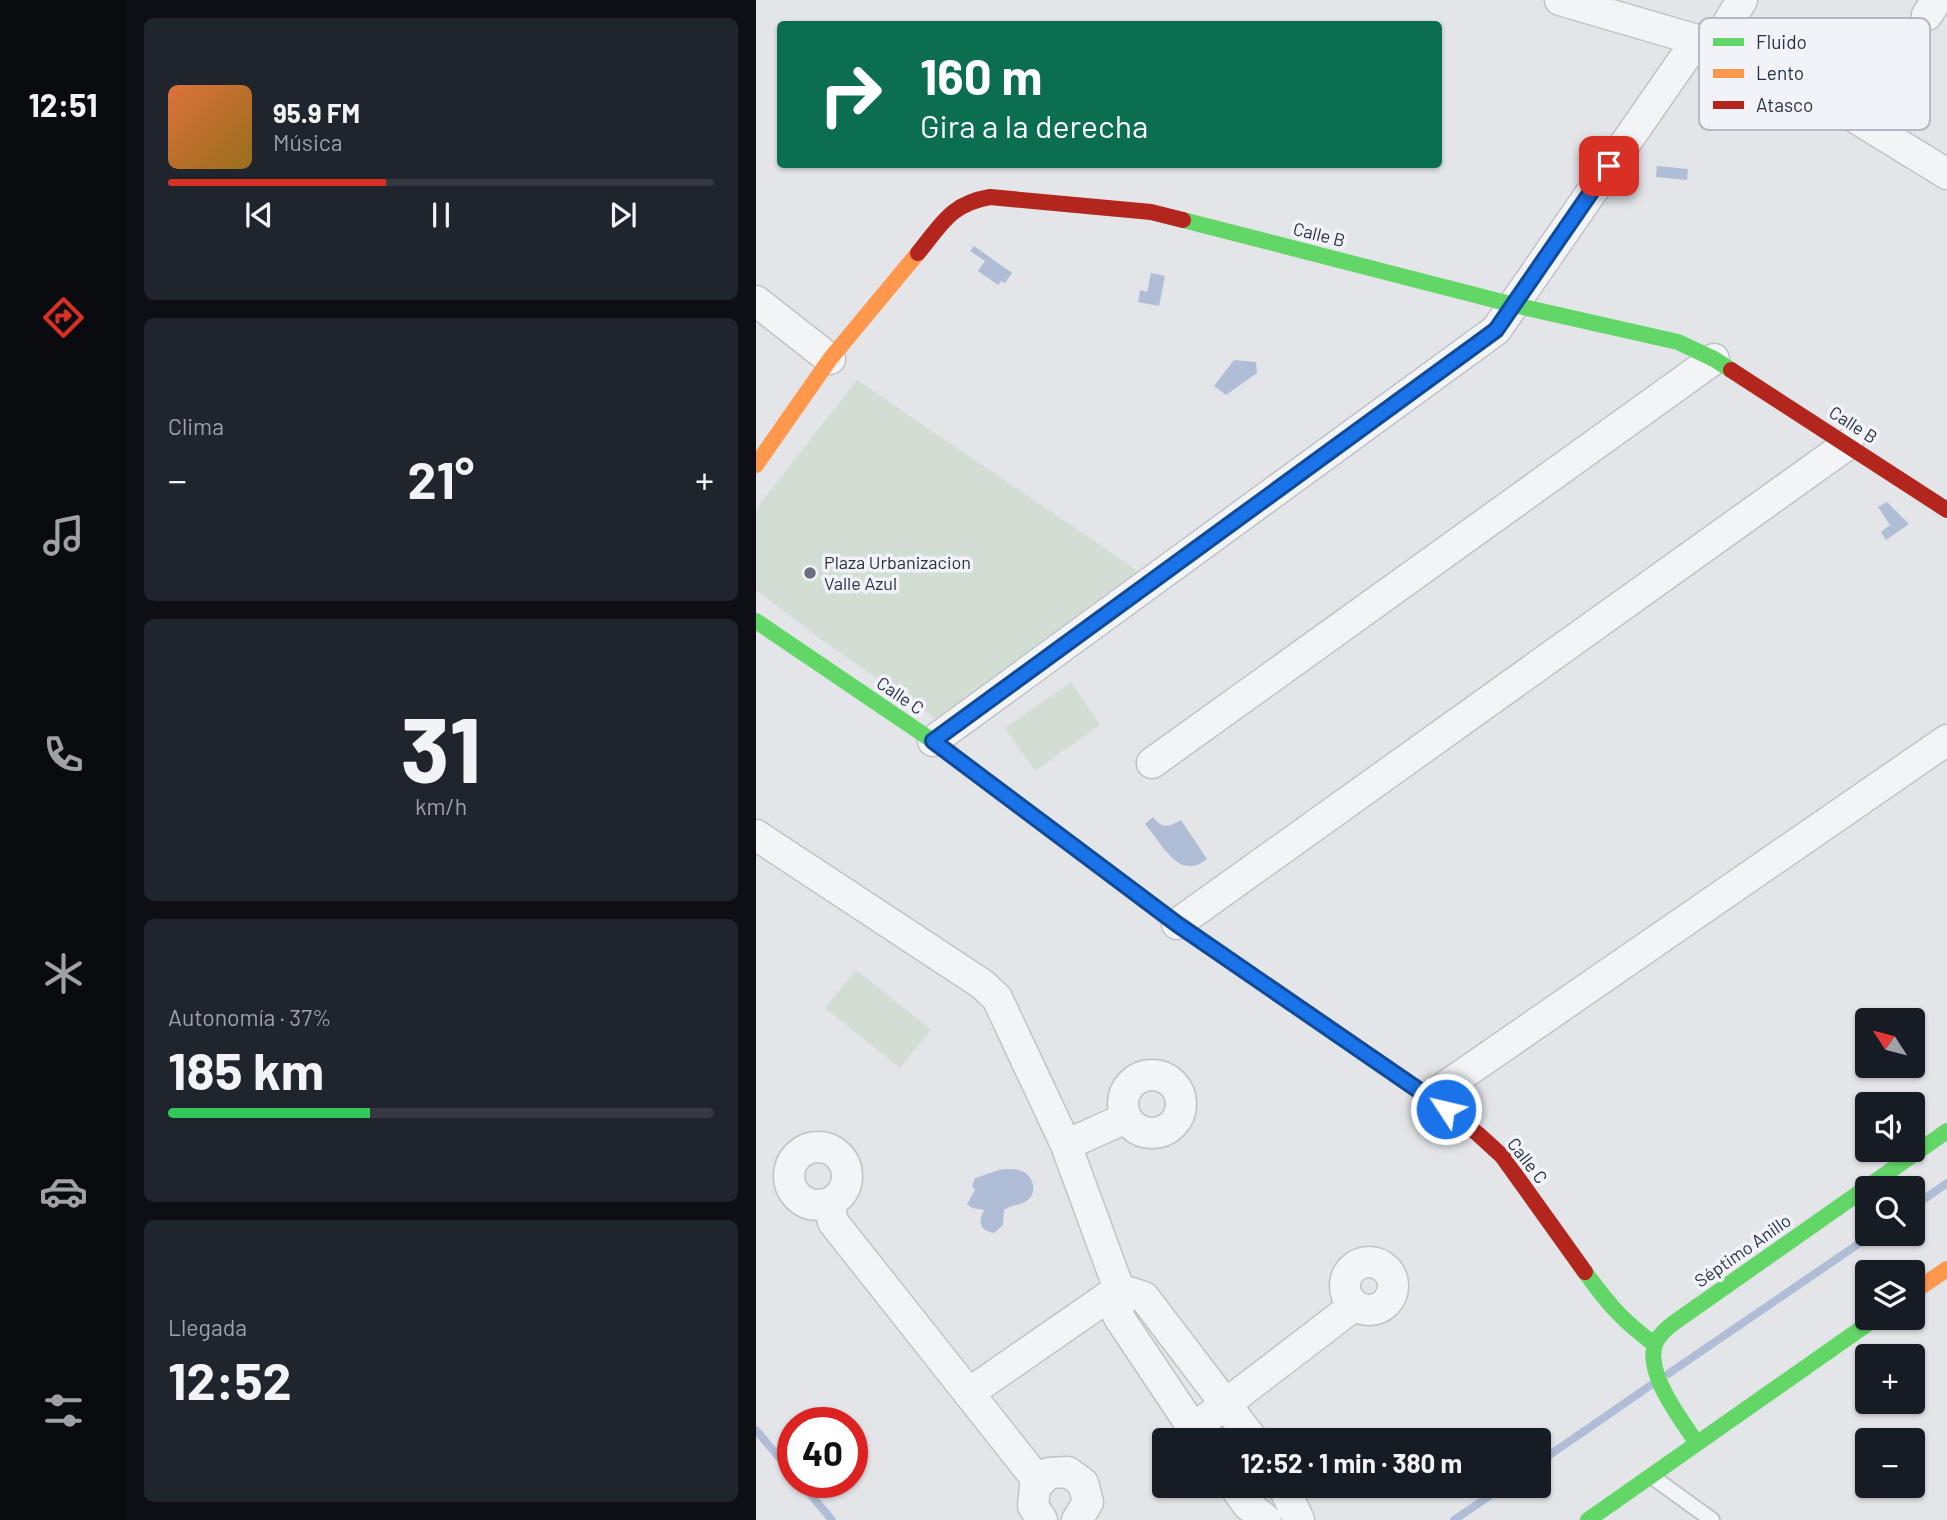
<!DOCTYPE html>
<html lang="es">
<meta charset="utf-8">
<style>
:root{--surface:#171b24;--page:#20242c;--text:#f1f3f6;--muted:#9ea1a6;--line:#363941;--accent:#d93025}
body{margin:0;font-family:Barlow,sans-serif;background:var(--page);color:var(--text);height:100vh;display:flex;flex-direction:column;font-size:26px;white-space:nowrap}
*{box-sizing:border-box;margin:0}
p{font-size:23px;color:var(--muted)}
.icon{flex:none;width:38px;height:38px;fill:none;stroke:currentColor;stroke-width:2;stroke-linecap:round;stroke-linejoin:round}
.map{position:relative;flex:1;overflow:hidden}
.drawer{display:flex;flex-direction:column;gap:18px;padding:18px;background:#0d0f14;width:630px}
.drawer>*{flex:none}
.top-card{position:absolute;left:21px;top:21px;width:665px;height:147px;border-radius:7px;box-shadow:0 2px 5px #0004;background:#0b6e4f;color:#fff;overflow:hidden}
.needle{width:46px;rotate:306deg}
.tools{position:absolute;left:1099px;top:1008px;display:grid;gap:14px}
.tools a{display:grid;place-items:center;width:70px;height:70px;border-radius:7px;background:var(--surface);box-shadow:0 2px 5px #0004;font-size:35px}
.speed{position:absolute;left:21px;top:1407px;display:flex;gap:14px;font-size:35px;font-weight:700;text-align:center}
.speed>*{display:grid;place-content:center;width:91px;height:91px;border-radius:50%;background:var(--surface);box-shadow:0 2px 5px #0004;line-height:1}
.speed .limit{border:10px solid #d22;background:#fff;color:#111}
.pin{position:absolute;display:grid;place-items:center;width:60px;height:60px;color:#fff;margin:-30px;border-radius:14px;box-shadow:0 4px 10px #0006}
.me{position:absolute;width:77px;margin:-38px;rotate:305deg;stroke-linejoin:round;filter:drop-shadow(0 0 5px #0008)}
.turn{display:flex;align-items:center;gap:24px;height:147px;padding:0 28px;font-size:32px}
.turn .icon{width:91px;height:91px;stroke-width:2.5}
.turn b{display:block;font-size:49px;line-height:60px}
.big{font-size:52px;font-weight:700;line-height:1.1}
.drawer .tile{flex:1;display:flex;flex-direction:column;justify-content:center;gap:10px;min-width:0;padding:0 24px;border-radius:10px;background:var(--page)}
.drawer .dial{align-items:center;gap:0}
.dial b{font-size:91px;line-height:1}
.song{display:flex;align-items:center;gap:21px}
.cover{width:84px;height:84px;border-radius:10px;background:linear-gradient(135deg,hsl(20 70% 55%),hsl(40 70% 35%))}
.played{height:7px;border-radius:4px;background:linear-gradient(90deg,var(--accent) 40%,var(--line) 40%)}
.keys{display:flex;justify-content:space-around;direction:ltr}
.heat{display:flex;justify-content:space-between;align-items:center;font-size:38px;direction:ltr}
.charge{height:10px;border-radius:5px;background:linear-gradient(90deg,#34c759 37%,var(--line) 0)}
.trip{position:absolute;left:396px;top:1428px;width:399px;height:70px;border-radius:7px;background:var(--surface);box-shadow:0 2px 5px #0004;font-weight:700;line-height:70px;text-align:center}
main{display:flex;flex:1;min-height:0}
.menu{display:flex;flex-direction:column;width:126px;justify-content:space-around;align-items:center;background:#090b0e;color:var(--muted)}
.menu .icon{width:49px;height:49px}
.menu .on{color:var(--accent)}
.menu b{font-size:32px;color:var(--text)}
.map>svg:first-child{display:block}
.green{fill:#d2ddd4}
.water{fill:#afbed6}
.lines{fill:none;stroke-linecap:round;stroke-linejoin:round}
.stream{stroke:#afbed6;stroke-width:8}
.lane-casing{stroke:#c1c3c7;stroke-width:18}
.street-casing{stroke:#c1c3c7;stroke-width:33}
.lane{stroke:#f3f4f6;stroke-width:14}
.street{stroke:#f3f4f6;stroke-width:30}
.fast{stroke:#63d668;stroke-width:16}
.slow{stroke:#ff974d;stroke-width:16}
.jam{stroke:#b3261e;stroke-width:16}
.route-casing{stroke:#114b97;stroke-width:18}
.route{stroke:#1a73e8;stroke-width:12}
.poi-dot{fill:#696f7e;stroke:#f1f3f8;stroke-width:2.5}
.labels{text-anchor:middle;stroke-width:7;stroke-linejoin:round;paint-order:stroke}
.street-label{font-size:18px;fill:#283045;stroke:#f1f3f8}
.poi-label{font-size:18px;fill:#283045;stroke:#f1f3f8;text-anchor:start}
.key{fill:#f1f3f8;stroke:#b5b8c2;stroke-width:2}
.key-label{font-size:19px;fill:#283045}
</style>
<main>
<nav class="menu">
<b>12:51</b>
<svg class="icon on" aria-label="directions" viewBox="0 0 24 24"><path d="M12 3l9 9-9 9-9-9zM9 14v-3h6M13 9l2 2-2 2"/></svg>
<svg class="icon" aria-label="music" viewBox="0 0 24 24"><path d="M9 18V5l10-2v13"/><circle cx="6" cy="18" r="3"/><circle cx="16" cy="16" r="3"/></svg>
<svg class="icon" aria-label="phone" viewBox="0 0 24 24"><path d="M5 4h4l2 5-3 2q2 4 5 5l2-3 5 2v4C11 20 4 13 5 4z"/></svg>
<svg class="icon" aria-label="climate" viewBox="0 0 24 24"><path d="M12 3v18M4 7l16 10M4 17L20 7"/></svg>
<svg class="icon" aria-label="car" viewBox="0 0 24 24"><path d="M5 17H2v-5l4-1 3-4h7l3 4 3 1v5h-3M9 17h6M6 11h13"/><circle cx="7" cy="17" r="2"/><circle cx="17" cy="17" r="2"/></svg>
<svg class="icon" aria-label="filters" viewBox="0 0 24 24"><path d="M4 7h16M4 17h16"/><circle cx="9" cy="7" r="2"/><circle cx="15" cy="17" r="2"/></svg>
</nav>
<section class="drawer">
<div class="tile">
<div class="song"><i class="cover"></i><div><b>95.9 FM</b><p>Música</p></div></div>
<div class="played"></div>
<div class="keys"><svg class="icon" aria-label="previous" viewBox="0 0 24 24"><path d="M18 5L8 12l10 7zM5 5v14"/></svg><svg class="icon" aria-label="pause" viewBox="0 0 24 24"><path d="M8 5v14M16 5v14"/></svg><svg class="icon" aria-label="next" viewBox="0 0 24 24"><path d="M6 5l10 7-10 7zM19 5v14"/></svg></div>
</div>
<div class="tile"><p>Clima</p>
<div class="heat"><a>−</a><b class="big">21°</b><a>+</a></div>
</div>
<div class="tile dial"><b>31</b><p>km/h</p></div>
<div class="tile"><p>Autonomía · 37%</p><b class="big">185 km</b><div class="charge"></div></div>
<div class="tile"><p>Llegada</p><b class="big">12:52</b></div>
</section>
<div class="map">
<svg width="1191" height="1520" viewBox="0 0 1191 1520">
<rect width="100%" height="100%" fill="#e3e5e9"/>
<path class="green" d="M101,380L388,575L182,720L63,638L0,590V509Z
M315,682L344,725L279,771L249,728Z
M100,970L175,1030L144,1068L69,1008Z"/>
<path class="water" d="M901,166L932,169L931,180L900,177Z
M218,246L256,273L249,283L245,281L242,285L222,271L229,261L214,251Z
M395,273L409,276L403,306L382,302L384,290L391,292Z
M478,360L500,362L501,373L470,395L458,386Z
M1131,502L1153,524L1130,540L1125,532L1134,525L1122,507Z
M397,817C406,829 413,827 425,820L451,859C422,882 407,844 389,824Z
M243,1170C251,1169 259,1168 266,1171C276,1175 282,1190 273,1199C266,1206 256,1204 248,1210L247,1225L238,1233C223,1230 222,1222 228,1210L216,1208L211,1204L219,1190L216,1186L219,1178Z"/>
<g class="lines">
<path class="stream" d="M1157,1207L1191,1183
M912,1374L1117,1234
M0,1430L37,1474
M782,1463L895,1385
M44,1482L76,1520
M698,1520L748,1486"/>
<g class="lane-casing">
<path id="lane" d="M898,1478L956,1520"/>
</g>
<g class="street-casing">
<path id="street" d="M804,0L941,40L965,35L1191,174
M1171,15L1181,0
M965,35L986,0
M0,301L74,359
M177,741L740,330L941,40
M396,763L958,359
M0,835L226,984L241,998L310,1145L363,1289L362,1316L445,1440
M421,924L1092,444
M367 1104a29 29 0 1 1 58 0a29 29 0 1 1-58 0Z
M674,1097L1191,740
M310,1145L370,1118
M33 1176a29 29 0 1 1 58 0a29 29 0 1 1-58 0Z
M73,1204L77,1222L283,1482
M589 1286a24 24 0 1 1 48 0a24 24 0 1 1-48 0Z
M363,1289L388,1297L497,1440
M213,1393L363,1289
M437,1429L599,1305
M478,1486L492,1505L510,1520
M527,1486L543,1520
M286,1520L277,1506L279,1487L293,1473L312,1472L327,1483L332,1502L321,1520"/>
</g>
<use href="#lane" class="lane"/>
<use href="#street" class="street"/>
<path class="fast" d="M427,220L758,305L922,342L958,359L975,370
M0,621L177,741L265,807
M829,1272C853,1305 866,1320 898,1344
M940,1442C925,1419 887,1371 900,1342C904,1334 912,1327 919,1322L1191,1131
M832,1520L1120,1318"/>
<path class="slow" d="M0,465L74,359L162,253
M265,807L421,924L502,979
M1157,1292L1191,1269"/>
<path class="jam" d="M162,253C186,224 194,204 234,197L395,212L427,220
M975,370L1191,510
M502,979L674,1097L722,1134L746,1156L829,1272"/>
</g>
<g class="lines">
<g class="route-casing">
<path id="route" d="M690,1109L421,924L177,741L740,330L853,166"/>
</g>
<use href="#route" class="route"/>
</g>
<circle class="poi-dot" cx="54" cy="573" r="7"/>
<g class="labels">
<g class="street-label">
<text transform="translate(563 235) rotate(14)" y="6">Calle B</text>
<text transform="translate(1097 425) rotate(33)" y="6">Calle B</text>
<text transform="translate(144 696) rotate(34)" y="6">Calle C</text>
<text transform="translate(771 1161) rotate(52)" y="6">Calle C</text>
<text transform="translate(987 1251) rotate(-35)" y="6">Séptimo Anillo</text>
</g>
<g class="poi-label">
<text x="68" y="569">Plaza Urbanizacion<tspan x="68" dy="21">Valle Azul</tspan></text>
</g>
</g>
<rect x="943" y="18" width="231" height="112" rx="10" class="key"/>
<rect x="957" y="38" width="31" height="8" fill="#63d668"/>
<rect x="957" y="69" width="31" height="9" fill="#ff974d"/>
<rect x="957" y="101" width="31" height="8" fill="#b3261e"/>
<g class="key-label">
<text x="1000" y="49">Fluido</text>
<text x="1000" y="80">Lento</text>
<text x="1000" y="112">Atasco</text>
</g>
</svg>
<div class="tools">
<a><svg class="needle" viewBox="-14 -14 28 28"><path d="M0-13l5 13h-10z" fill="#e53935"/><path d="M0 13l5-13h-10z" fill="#9ea1a6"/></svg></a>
<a><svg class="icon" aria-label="sound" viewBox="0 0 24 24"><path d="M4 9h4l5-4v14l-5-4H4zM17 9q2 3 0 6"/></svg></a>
<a><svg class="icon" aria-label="search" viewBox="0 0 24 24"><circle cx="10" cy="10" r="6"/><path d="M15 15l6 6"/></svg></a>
<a><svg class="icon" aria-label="layers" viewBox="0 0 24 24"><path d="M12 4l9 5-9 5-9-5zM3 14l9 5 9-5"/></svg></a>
<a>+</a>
<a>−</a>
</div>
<div class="speed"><div class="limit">40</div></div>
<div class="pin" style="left:853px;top:166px;background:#d93025"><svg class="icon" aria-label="arrive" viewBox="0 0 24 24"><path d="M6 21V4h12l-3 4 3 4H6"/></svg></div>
<svg class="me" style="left:690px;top:1109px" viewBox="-20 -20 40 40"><circle r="17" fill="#1a73e8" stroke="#fff" stroke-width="3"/><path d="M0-11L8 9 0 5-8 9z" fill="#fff"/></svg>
<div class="trip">12:52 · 1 min · 380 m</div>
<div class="top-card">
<div class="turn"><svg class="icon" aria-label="right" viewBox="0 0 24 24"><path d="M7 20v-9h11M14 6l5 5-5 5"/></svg><div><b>160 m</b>Gira a la derecha</div></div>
</div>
</div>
</main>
